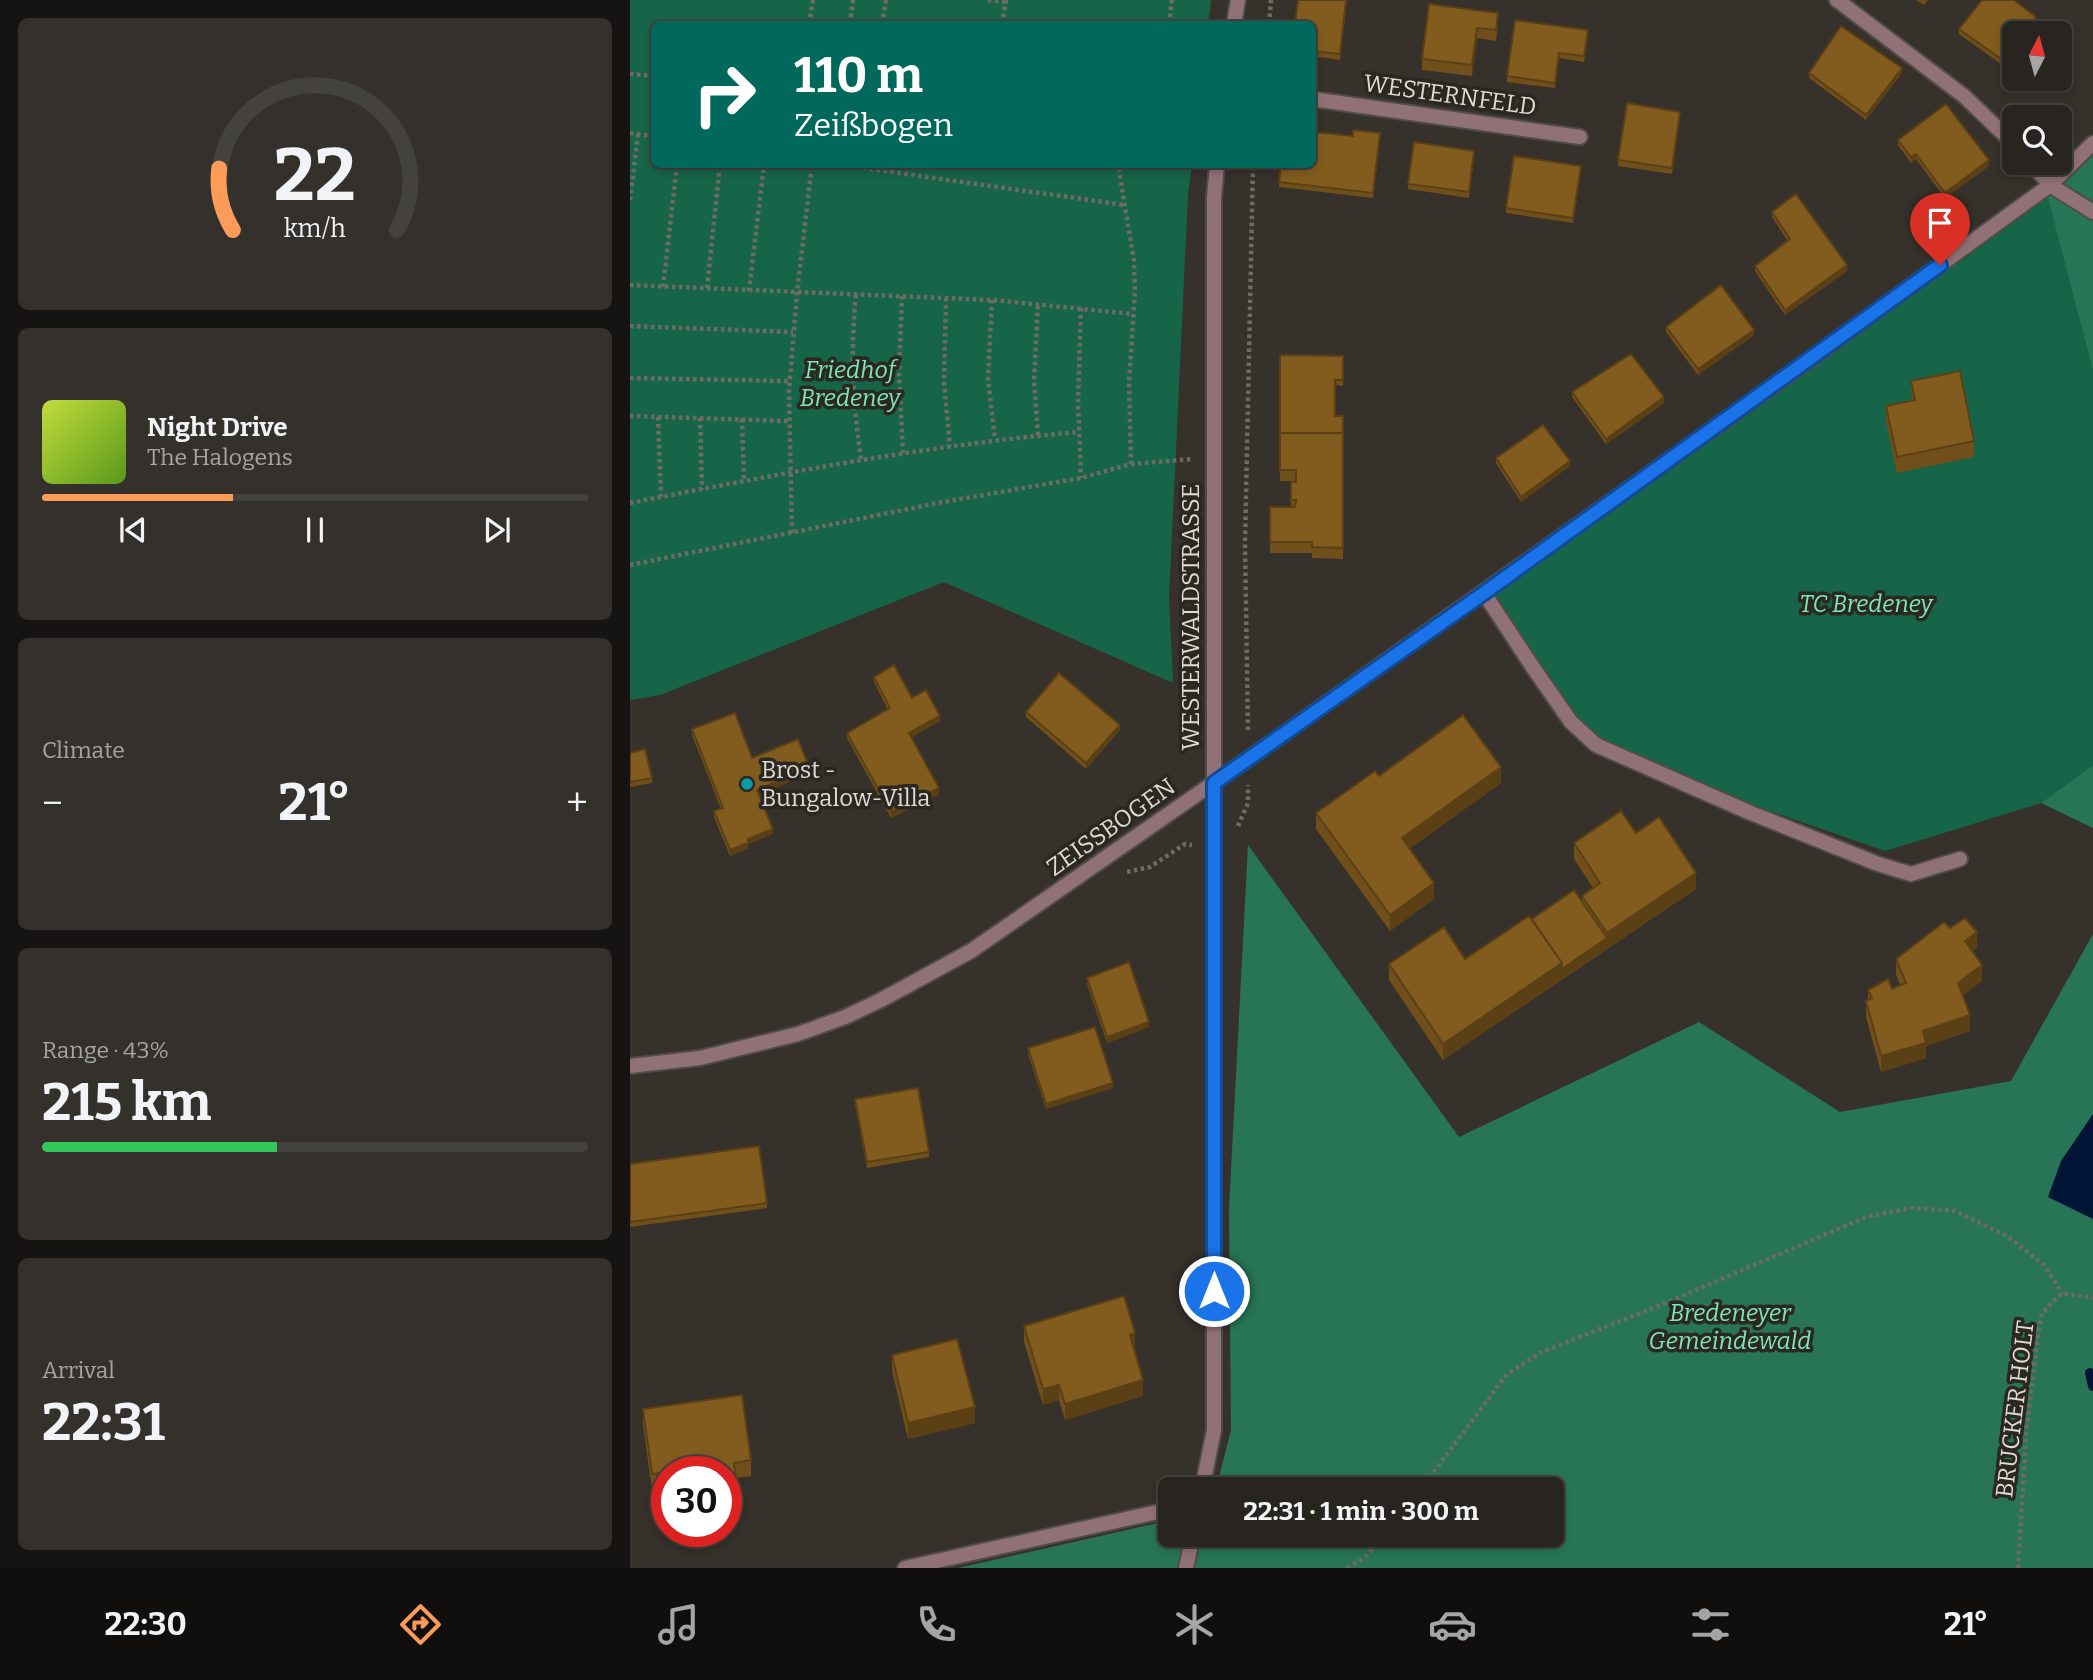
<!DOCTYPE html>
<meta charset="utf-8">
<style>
:root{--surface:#282520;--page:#34312d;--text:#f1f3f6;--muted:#a5a5a5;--line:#44423e;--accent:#fe9b58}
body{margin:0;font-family:Bitter,serif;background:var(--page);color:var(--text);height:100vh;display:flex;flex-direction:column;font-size:26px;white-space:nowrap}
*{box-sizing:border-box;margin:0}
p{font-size:23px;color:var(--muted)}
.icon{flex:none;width:38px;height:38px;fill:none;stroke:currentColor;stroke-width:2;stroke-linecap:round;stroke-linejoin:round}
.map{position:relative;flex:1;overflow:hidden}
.details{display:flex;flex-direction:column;gap:18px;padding:18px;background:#161412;width:630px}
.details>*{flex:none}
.banner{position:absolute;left:21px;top:21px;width:665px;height:147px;border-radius:10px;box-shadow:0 4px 10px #0003,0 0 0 2px var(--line);background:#00695c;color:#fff;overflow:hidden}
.needle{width:46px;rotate:6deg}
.controls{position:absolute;left:1372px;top:21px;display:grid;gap:14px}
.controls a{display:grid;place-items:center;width:70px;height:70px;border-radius:10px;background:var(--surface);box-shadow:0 4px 10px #0003,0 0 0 2px var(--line);font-size:35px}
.speed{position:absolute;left:21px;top:1456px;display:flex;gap:14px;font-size:35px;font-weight:700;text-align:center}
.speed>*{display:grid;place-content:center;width:91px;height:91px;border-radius:50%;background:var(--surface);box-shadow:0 4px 10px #0003,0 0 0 2px var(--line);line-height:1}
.speed .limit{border:10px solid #d22;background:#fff;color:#111}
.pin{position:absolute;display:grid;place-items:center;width:60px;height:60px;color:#fff;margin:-72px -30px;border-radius:50% 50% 50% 0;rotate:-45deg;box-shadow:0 0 7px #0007}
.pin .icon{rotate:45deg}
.me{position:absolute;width:77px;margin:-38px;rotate:0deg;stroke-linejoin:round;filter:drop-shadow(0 0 5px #0008)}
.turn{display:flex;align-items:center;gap:24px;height:147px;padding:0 28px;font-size:32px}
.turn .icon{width:91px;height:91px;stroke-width:2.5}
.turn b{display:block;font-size:49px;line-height:60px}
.big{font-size:52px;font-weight:700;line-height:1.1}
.details .card{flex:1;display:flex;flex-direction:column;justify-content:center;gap:10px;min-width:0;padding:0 24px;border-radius:10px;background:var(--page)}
.details .dial{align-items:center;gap:0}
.dial svg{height:182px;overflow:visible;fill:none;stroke:var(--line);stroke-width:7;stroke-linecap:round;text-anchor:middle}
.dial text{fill:var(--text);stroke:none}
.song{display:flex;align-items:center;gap:21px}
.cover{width:84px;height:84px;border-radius:10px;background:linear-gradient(135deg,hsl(70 70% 55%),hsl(90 70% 35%))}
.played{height:7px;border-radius:4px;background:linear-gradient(90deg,var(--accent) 35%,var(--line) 35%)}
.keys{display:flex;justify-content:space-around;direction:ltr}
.heat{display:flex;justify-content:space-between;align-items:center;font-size:38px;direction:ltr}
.charge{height:10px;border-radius:5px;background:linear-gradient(90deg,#34c759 43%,var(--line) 0)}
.trip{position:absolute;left:528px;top:1477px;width:406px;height:70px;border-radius:10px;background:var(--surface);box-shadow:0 4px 10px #0003,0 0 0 2px var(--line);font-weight:700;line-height:70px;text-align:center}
.dock{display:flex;height:112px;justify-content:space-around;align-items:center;background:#100f0d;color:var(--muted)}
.dock .icon{width:49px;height:49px}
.dock .selected{color:var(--accent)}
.dock b{font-size:32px;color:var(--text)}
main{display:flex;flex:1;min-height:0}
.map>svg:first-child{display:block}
.green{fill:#176548}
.forest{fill:#277556}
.water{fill:#001436}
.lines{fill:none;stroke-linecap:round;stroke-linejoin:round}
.stream{stroke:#001436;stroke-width:10}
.service-casing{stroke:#514c46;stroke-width:18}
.minor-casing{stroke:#514c46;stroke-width:18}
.path{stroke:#6e6a64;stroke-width:4.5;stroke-dasharray:3.5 3.5;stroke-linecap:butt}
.service{stroke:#917178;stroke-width:14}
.minor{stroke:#917178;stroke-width:14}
.wall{fill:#704f1b}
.shaded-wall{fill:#5b4016}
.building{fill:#825c1f;stroke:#5b4016;stroke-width:2}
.route-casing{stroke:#114b97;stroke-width:18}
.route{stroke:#1a73e8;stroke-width:12}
.culture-dot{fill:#0f9aa8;stroke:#2b2721;stroke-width:2.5}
.labels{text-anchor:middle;stroke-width:7;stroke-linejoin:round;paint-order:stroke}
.street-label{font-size:24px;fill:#dedbd7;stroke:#2b2721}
.park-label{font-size:24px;font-style:italic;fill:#7be7b8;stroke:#2b2721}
.poi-label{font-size:24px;fill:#dedbd7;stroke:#2b2721;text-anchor:start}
</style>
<main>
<section class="details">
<div class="card dial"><svg viewBox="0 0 100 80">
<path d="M14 69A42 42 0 1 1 86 69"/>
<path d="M14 69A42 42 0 0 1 8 42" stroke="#fe9b58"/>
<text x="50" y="56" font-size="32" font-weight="700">22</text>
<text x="50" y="72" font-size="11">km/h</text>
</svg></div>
<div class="card">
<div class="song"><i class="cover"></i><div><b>Night Drive</b><p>The Halogens</p></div></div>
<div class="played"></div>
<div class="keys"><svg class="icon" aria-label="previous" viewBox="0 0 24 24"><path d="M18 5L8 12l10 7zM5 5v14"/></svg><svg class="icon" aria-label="pause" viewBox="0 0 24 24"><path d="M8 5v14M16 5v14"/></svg><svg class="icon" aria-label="next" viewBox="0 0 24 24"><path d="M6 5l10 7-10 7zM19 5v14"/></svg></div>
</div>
<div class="card"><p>Climate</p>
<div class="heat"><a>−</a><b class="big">21°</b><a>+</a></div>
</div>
<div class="card"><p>Range · 43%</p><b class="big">215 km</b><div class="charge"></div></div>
<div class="card"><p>Arrival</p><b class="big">22:31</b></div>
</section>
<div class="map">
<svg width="1463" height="1568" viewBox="0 0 1463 1568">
<rect width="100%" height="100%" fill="#36312a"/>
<path class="green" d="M0,0H581L578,24H24V164L562,165L558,195L539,598L543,683L314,582L30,695L0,700Z
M1416,191L1459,350L1463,354V765L1411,803L1255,851L1111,801L999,753L971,738L946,718L863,593Z"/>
<path class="forest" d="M1463,147V370L1416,191Z
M1463,765V828L1411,803Z
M618,845L829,1137L1069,1022L1210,1112L1381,1081L1463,934V1568H328L541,1520V1535H922V1489H586L601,1430L599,1208Z"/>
<path class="water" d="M1463,1114V1219L1418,1197L1431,1161Z"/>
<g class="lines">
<path class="stream" d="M1460,1373L1463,1386"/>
<g class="service-casing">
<path id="service" d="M854,593L902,666L941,722L966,745L1121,813L1248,864L1281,874L1330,859
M275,1568L541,1509"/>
</g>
<g class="minor-casing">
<path id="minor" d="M1207,0L1334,96L1384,144
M604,24L608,0
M682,99L950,137
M1401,163L1420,185L1463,212
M0,1066L70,1058L168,1034L215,1017L251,1000L341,951L618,759L1156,377L1420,185L1463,143
M572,1489L584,1430V198L587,164
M556,1568L563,1535"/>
</g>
<path class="path" d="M358,0L376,2
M179,24L183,0
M220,24L223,0
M252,24L256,0
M372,24L376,0
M539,24L542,0
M639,24L641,0
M0,74L24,76
M0,133L24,136
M205,164L495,205
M0,200L8,134
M0,285L362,300L503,314
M33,287L47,164
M77,288L90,164
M119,291L134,164
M226,295C220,351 223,404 231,459
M272,296L269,373L273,453
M316,298L314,383L320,446
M362,300L358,379L365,439
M451,308L448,401L451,478
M0,326L163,332
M0,378L159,381
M0,416L158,421
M28,417L31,497
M70,418L72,489
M112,419L114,481
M408,435L404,381L408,303
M501,464L563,459
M0,503C149,474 297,445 449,432
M162,533L159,391L167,293L182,164
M0,565L313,502L451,478L501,464L499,383L505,291L504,261L488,164
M618,730L615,544L623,164
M608,826L618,803V785
M497,872L520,867L555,844L562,845
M791,1489L877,1374L912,1352L1038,1302L1236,1217L1282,1208L1325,1211L1377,1236L1414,1265L1432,1293
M717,1568L733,1559L757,1535
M1388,1568L1396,1435L1408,1333L1412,1313L1432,1293L1463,1298"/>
<use href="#service" class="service"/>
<use href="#minor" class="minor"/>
</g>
<path class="wall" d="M668,0H717L710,60L682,56V24Z
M1286,0H1298L1294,5Z
M799,4L868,23L866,41L847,38L842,76L792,70V59Z
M1406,22L1374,66L1329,34V29Z
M958,35L954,62L929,58L925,88L877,82V76Z
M1179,73H1272L1236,120L1179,78Z
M1050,117L1042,174L988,166V160Z
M750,138L743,198L649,187V182Z
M1268,140L1359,166L1315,198L1286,159L1281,163L1268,145Z
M844,157L839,198L778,189V184Z
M951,171L943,223L876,213V208Z
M1142,212L1217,271L1155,315L1125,271V266L1157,240L1142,217Z
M1036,327L1124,335L1068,375L1036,332Z
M650,355L713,356V386L705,385V416H713V559L682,558V553H640V507H661V482H666V481H650Z
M1281,381L1344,441V457L1267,473L1256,421V406L1282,401Z
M942,392L1034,403L976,444L942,397Z
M866,458L940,466L891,502L866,463Z
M244,677L282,698L310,721L281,737L309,794L261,818L217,738V733L258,710L244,682Z
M396,712L490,730L456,769L396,717Z
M62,729L122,758L179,773L129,795L143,834L118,844V848L100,856L84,817V811L91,809L62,735Z
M0,753L22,778V783L0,787Z
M749,776L871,783L779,849L804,899L760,931L686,829V813Z
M1006,833L1066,889L813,1060L759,980V964L835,959L902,919L952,901V896L963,888L944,859V843Z
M1320,928L1347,948L1342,951L1352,981L1332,995L1340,1031L1296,1046V1058L1251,1072L1236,1017V1001L1238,1000V990L1262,989L1270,985L1266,975V959Z
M457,978L519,1027L477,1043L457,984Z
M398,1048L483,1088L416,1109L398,1054Z
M225,1099L299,1152V1157L237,1168L225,1105Z
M0,1164L137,1203V1208L0,1227Z
M394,1326L505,1349L513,1396L435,1420L429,1400L413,1405L394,1342Z
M262,1355L345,1423L278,1439L262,1371Z
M13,1409L121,1460V1476L106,1478V1496L96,1497V1472H37V1488L22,1490L13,1425Z"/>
<path class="shaded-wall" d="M1406,17V22L1398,33H1394Z
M847,28V38L842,76V65Z
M1384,46V52L1374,66V61Z
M1272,68V73L1236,120V115Z
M1050,112V117L1042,174V168Z
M1286,154V159L1281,163V157Z
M1359,160V166L1315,198V193Z
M951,166V171L943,223V218Z
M1217,265V271L1155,315V310Z
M1124,330V335L1068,375V369Z
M1034,397V403L976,444V439Z
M940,461V466L891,502V497Z
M310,716V721L279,739V733Z
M490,725V730L456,769V763Z
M179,767V773L127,796V790Z
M871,767V783L772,854V838Z
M309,788V794L261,818V812Z
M143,829V834L118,844V848L100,856V850L118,839Z
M1066,873V889L932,979V969L977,938V933Z
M804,883V899L760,931V915Z
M1347,932V948L1335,957V941Z
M932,963V979L813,1060V1044Z
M1352,965V981L1328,999V983Z
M1340,1015V1031L1296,1046V1058L1251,1072V1056L1293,1031Z
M519,1022V1027L477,1043V1037Z
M483,1083V1088L416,1109V1104Z
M505,1333V1349L500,1351V1335Z
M513,1380V1396L435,1420V1404Z
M429,1385V1400L413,1405V1389Z
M345,1407V1423L278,1439V1423Z"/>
<path class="building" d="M668,0H716L710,54L682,51V24H665Z
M1352,0H1384L1406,17L1394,33H1384V46L1374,61L1329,29Z
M799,4L868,13L866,30L847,28L842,65L792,59Z
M885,20L958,30L954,56L929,53L925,83L877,76Z
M1211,26L1272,68L1236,115L1179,73Z
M997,103L1050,112L1042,168L988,160Z
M1316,104L1359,160L1315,193L1286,154L1281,157L1268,140Z
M723,130L750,133L743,193L649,182L651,164H682V132L723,136Z
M784,142L844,151L839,192L778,184Z
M884,156L951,166L943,218L876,208Z
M1166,194L1217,265L1155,310L1125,266L1160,239L1142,212Z
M1091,285L1124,330L1068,369L1036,327Z
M1001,354L1034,397L976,439L942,392Z
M650,355L713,356V380H705V416H713V438V433H650Z
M1330,371L1344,441L1267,457L1256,406L1285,400L1281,381Z
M913,425L940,461L891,497L866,458Z
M650,433H713V548L682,547V542H640V507H665L666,500H661V482H666V470H650Z
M264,665L282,698L296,690L310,716L279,733L309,788L261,812L217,733L260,708L244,677Z
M429,673L490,725L456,763L396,712Z
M105,713L122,758L168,739L179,767L127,790L143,829L118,839V843L100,850L84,811L93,808L62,729Z
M833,715L871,767L772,838L804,883L760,915L686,813L745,771L749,776Z
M15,749L22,778L0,782V753Z
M991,811L1006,833L1029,817L1066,873L977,933L952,896L970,883L944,843Z
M944,890L977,938L932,969V963L902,919Z
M899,916L932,963L813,1044L759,964L814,927L835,959Z
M1335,918L1347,932L1335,941L1352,965L1328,983L1340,1015L1293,1031L1296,1043L1251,1056L1236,1001L1242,998L1238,990L1258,979L1262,989L1276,983L1266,959L1314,922L1320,928Z
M499,962L519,1022L477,1037L457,978Z
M465,1027L483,1083L416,1104L398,1048Z
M288,1088L299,1152L237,1162L225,1099Z
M129,1146L137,1203L0,1222V1164Z
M494,1296L505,1333L500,1335L513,1380L435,1404L429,1385L413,1389L394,1326Z
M327,1339L345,1407L278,1423L262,1355Z
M112,1395L121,1460L104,1463L106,1480L96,1481V1472H61L60,1469L22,1474L13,1409Z"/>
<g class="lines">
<g class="route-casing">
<path id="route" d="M584,1291V783L854,593L1310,265"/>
</g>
<use href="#route" class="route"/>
</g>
<circle class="culture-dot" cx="117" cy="784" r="7"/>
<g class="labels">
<g class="street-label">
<text transform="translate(820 95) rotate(8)" y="8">WESTERNFELD</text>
<text transform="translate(561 617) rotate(-90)" y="8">WESTERWALDSTRASSE</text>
<text transform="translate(481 827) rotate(-35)" y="8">ZEISSBOGEN</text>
<text transform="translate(1385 1409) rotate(-83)" y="8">BRUCKER HOLT</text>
</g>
<g class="park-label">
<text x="220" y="378">Friedhof<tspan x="220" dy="28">Bredeney</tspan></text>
<text x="1236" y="612">TC Bredeney</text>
<text x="1100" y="1321">Bredeneyer<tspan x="1100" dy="28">Gemeindewald</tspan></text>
</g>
<g class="poi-label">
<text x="131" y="778">Brost -<tspan x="131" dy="28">Bungalow-Villa</tspan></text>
</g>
</g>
</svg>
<div class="controls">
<a><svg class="needle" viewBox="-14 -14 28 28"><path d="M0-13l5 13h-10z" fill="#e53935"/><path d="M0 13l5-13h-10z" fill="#a5a5a5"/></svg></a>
<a><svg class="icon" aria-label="search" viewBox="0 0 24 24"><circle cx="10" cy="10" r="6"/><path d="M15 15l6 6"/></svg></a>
</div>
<div class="speed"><div class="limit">30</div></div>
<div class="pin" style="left:1310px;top:265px;background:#d93025"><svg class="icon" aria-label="arrive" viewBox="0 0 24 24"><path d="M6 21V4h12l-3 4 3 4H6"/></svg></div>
<svg class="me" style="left:584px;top:1291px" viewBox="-20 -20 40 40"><circle r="17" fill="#1a73e8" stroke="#fff" stroke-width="3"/><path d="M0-11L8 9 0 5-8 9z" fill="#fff"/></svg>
<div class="trip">22:31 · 1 min · 300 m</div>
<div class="banner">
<div class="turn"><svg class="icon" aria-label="right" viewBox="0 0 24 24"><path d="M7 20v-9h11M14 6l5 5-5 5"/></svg><div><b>110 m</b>Zeißbogen</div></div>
</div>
</div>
</main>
<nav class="dock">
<b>22:30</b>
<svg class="icon selected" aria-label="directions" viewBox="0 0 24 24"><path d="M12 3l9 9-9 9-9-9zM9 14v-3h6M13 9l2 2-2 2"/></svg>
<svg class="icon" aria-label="music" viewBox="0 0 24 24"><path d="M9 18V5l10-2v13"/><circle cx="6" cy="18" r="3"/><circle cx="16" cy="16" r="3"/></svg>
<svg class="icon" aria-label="phone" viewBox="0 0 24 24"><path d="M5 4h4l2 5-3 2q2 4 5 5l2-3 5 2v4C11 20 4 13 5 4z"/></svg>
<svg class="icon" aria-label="climate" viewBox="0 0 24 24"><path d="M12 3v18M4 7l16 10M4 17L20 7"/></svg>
<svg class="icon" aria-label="car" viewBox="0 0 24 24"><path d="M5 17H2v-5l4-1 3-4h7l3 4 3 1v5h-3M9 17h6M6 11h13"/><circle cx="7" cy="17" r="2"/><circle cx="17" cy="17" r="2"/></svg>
<svg class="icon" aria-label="filters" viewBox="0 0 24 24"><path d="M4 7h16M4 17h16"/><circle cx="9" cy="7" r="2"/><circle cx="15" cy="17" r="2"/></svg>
<b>21°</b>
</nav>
